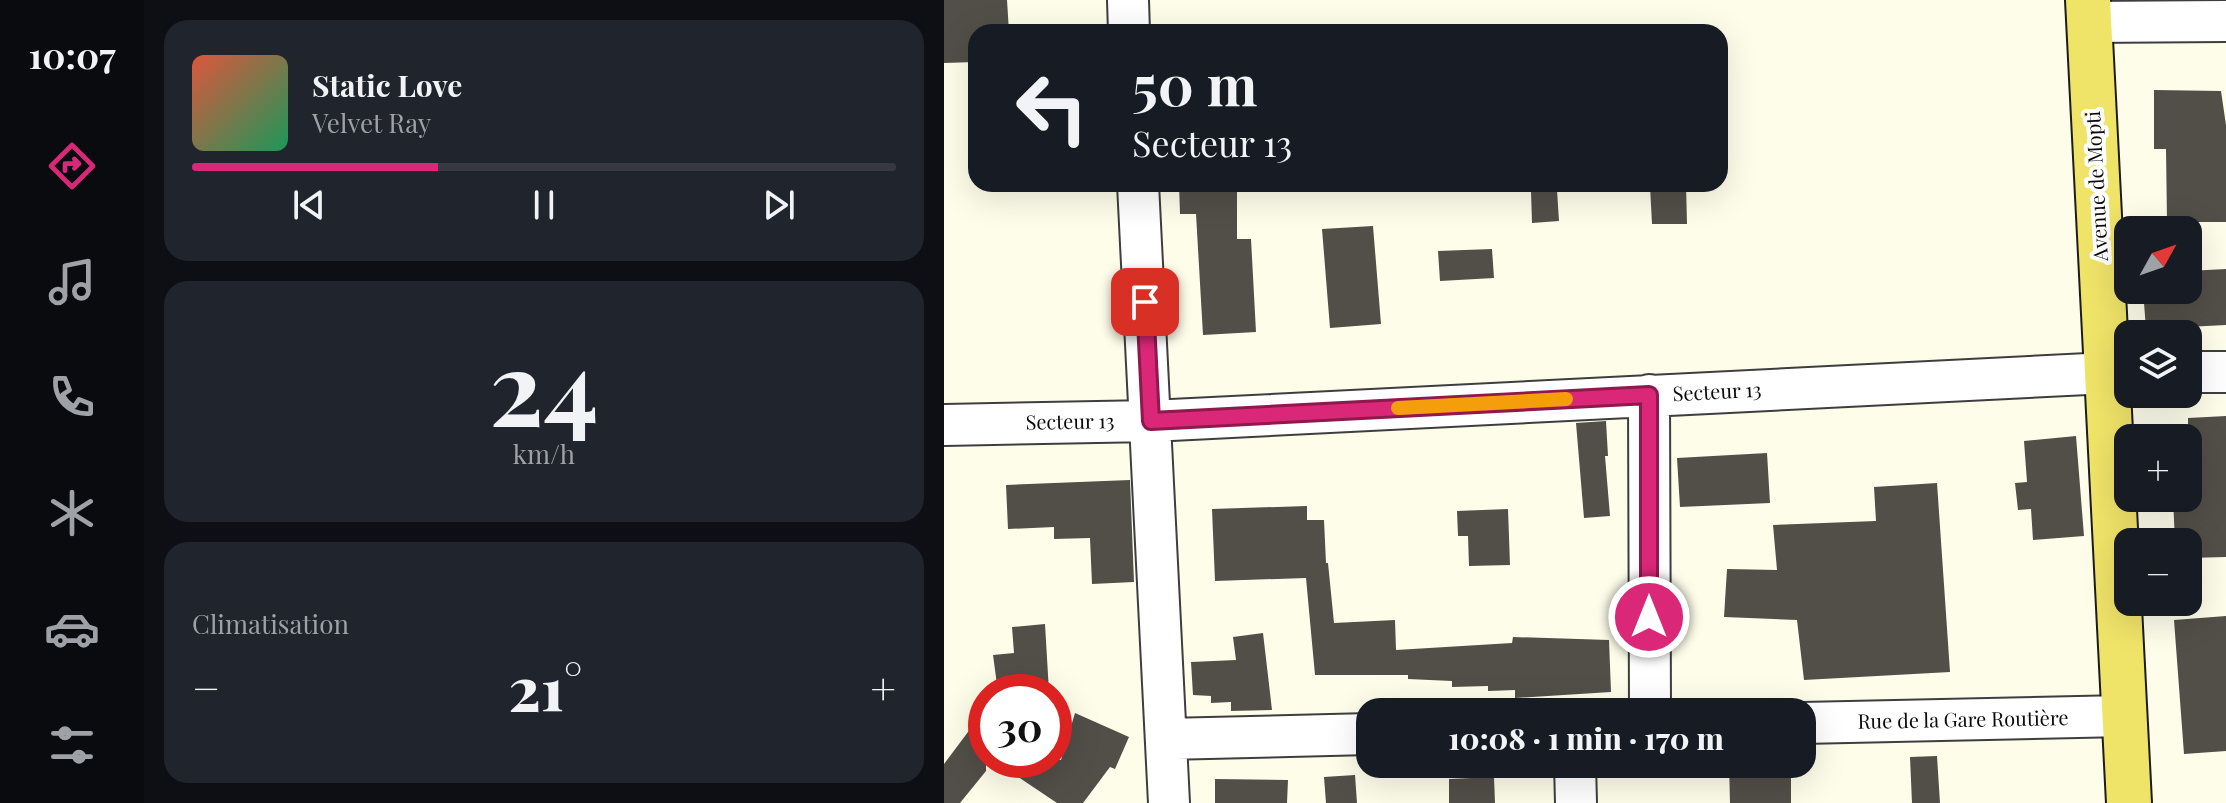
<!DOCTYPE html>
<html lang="fr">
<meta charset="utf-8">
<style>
:root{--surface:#171b24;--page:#20242c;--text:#f1f3f6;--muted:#9ea1a6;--line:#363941;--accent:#db2777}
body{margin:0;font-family:"Playfair Display",serif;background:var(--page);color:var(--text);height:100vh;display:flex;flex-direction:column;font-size:30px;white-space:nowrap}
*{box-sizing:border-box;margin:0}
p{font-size:26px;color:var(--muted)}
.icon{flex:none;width:44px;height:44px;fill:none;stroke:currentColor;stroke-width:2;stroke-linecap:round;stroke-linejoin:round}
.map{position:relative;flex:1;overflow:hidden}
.side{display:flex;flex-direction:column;gap:20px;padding:20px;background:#0d0f14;width:800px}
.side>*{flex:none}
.banner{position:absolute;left:24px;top:24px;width:760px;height:168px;border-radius:24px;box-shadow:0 8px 32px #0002;background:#171b24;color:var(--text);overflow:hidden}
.needle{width:52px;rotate:50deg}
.buttons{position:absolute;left:1170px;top:216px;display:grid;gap:16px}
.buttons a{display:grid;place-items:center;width:88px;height:88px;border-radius:16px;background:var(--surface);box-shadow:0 8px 32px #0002;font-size:40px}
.speed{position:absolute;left:24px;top:674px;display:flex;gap:16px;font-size:40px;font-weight:700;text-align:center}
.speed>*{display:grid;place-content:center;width:104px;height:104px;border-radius:50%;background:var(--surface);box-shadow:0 8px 32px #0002;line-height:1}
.speed .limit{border:12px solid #d22;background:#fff;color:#111}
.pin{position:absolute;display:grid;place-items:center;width:68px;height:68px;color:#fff;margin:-34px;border-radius:16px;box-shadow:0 4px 12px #0006}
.me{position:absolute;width:88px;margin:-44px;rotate:0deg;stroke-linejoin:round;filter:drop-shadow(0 0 6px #0008)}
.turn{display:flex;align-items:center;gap:28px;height:168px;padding:0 32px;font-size:36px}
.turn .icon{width:104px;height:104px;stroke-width:2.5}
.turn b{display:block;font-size:56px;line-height:68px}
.big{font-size:60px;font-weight:800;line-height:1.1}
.side .widget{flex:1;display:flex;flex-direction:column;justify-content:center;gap:12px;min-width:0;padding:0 28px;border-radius:24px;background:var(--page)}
.side .dial{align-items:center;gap:0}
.dial b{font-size:104px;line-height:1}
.song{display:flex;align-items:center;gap:24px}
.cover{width:96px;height:96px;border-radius:12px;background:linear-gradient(135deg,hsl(10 70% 55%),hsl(150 70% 35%))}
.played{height:8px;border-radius:4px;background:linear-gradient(90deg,var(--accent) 35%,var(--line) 35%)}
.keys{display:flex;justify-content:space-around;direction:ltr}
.heat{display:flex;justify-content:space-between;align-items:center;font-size:44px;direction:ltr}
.trip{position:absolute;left:412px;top:698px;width:460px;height:80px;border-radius:24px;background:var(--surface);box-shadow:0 8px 32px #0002;font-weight:800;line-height:80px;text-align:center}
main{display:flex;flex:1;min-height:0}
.tabs{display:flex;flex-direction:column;width:144px;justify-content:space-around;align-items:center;background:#090b0e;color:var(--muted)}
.tabs .icon{width:56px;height:56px}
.tabs .active{color:var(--accent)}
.tabs b{font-size:36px;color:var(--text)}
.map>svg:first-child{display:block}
.building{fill:#524e48}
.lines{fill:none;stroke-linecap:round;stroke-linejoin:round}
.minor-casing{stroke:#3e3e3e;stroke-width:44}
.major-casing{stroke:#1c1c1c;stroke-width:48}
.minor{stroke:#fff;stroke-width:40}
.major{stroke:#efe368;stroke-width:44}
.route-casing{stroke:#8e194d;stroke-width:20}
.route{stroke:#db2777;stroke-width:14}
.slow{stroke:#f59e0b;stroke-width:14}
.labels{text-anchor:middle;stroke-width:8;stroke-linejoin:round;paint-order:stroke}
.street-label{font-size:20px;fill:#0b0b0b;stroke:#fff}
</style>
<main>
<nav class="tabs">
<b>10:07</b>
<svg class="icon active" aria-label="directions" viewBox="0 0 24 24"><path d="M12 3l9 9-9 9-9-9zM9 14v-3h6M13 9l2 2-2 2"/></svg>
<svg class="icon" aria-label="music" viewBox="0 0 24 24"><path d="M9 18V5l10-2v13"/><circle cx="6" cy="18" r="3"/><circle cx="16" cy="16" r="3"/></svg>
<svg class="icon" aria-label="phone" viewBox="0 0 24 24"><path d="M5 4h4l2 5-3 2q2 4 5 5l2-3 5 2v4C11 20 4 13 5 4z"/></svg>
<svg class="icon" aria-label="climate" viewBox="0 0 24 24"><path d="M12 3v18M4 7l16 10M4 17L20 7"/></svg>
<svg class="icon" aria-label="car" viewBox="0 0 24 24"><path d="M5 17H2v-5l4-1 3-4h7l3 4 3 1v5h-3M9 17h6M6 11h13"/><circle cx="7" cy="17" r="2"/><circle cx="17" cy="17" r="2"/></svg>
<svg class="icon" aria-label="filters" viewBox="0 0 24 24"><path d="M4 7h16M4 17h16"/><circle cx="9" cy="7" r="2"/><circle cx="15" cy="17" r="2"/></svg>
</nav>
<section class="side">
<div class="widget">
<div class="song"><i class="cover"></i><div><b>Static Love</b><p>Velvet Ray</p></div></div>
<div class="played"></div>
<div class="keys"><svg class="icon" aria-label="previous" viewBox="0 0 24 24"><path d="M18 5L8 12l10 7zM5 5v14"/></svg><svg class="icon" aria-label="pause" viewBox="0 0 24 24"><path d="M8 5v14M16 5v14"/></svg><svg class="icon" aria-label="next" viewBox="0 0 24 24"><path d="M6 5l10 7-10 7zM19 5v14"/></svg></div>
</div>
<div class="widget dial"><b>24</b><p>km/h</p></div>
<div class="widget"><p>Climatisation</p>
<div class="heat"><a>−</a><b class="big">21°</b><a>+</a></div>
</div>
</section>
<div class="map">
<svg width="1282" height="803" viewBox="0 0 1282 803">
<rect width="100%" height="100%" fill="#fefdea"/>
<path class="building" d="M0,0H63L65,32H32V62L0,63Z
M1210,90L1277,91L1282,125V222H1223L1222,149H1210Z
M235,184H293V239H307L312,332L259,335L252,214H236Z
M742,184L743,224H708L706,186Z
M613,190L615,221L588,223L587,191Z
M429,226L437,324L386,328L378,229Z
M548,249L550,278L496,281L494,251Z
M1282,269V325L1202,329L1199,290H1244V271Z
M1282,416V557L1244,558V542H1231L1229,498H1244V418Z
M662,421L664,456H661L666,516L640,518L632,423Z
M1132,436L1140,536L1089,540L1087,509L1074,510L1071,483L1083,482L1080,441Z
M823,453L826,503L736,507L733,458Z
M186,480L190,582L148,584L146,538L110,539V527L64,529L62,485Z
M993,483L1006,672L860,680L853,620L780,617L783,569L833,570L829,525L932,521L930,487Z
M363,506V520H380L382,563H384L390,623L451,620L452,650L568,643L569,637L665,640L667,692L571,698V690L544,691V686L508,687V681L464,679V675H371L362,578L271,581L268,509Z
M564,509L566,565L525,566L524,536H514L513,511Z
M1282,616V751L1240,754L1230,620Z
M101,624L105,692H54L49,655L70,653L68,627Z
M319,633L328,710L287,711V702L267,703V696L249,695L247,662L292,660L289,637Z
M42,708V771L16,803H0V764Z
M131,713L185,737L171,769L166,767L139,803H113L49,760H117Z
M993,756L996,803H968L966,757Z
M785,764H824V769H847V803H786Z
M411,775L413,803H382L380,777Z
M550,777L551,803H505V779Z
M271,779L344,780L343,803H271Z"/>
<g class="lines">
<g class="minor-casing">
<path id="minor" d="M184,0L185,32
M1144,22L1282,21
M194,184L225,803
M1244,372H1282
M705,395L706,712
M0,425L207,421L1184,372
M858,723L1180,716
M222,739L426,734
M631,764L632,803"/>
</g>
<g class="major-casing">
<path id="major" d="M1144,0L1185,803"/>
</g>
<use href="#minor" class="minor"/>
<use href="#major" class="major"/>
</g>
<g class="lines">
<g class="route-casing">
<path id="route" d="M201,302L207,421L705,395V617"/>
</g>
<use href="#route" class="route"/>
<path class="slow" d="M454,408L622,399"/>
</g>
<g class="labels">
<g class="street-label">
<text transform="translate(1153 186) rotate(-93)" y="7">Avenue de Mopti</text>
<text transform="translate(773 392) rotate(-3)" y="7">Secteur 13</text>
<text transform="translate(126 422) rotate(-1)" y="7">Secteur 13</text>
<text transform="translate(1019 720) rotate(-1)" y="7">Rue de la Gare Routière</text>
</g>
</g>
</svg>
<div class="buttons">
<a><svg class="needle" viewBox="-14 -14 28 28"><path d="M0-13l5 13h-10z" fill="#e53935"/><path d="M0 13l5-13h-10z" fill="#9ea1a6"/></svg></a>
<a><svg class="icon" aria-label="layers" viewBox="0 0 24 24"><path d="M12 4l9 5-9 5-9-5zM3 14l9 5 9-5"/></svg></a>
<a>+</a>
<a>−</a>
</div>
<div class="speed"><div class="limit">30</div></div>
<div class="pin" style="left:201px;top:302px;background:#d93025"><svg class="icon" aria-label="arrive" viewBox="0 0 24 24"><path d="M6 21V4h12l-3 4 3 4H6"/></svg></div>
<svg class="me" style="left:705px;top:617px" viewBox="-20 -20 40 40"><circle r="17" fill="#db2777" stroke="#fff" stroke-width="3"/><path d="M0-11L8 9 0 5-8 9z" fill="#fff"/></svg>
<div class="trip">10:08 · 1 min · 170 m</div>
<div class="banner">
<div class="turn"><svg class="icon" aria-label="left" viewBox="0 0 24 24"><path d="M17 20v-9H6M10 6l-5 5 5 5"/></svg><div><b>50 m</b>Secteur 13</div></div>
</div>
</div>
</main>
